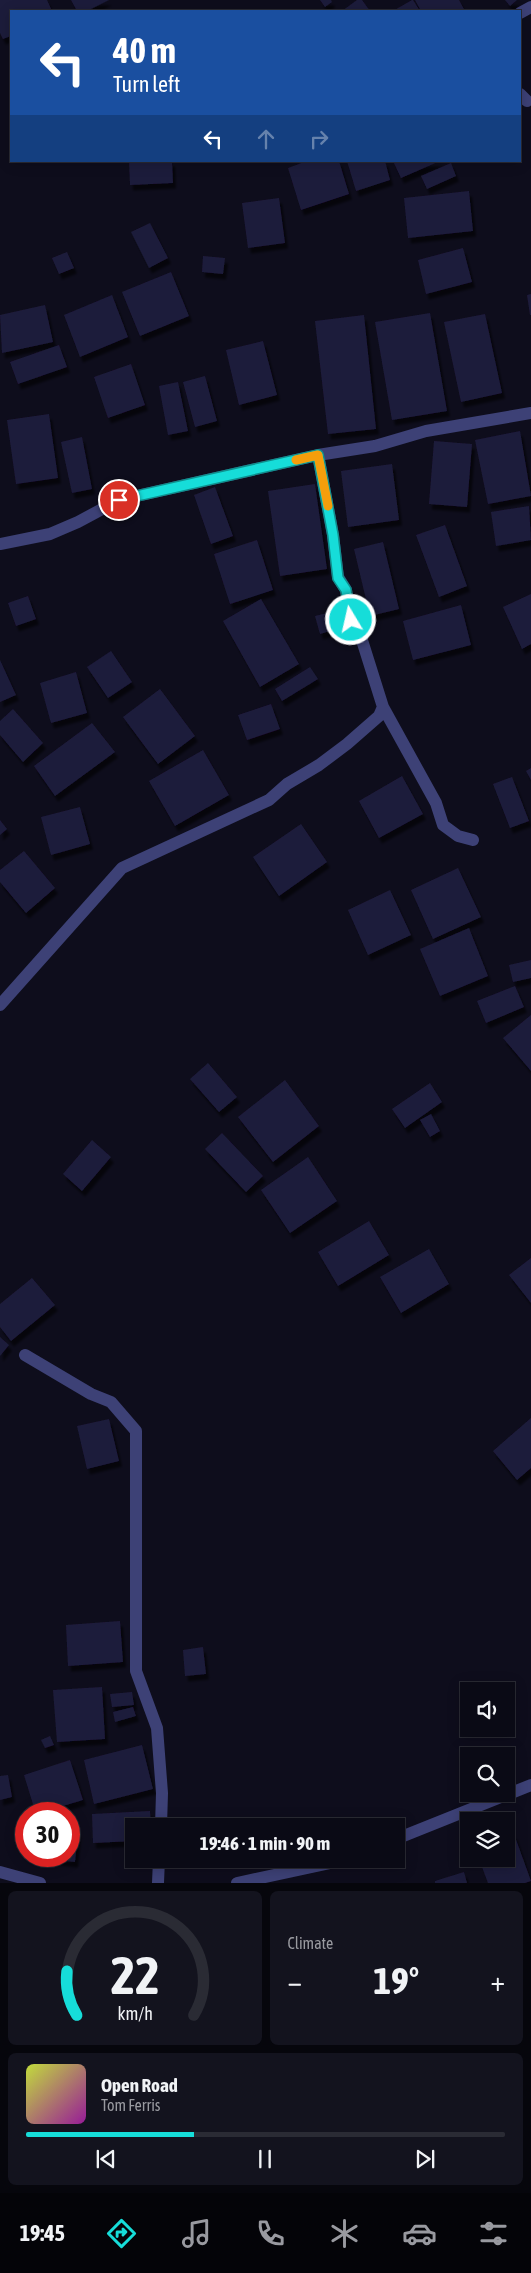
<!DOCTYPE html>
<meta charset="utf-8">
<style>
:root{--surface:#0a0a15;--page:#13131e;--text:#f1f3f6;--muted:#999aa0;--line:#2a2b34;--accent:#16ddd9}
body{margin:0;font-family:"Asap Condensed",sans-serif;background:var(--page);color:var(--text);height:100vh;display:flex;flex-direction:column;font-size:19px;white-space:nowrap}
*{box-sizing:border-box;margin:0}
p{font-size:16px;color:var(--muted)}
.icon{flex:none;width:28px;height:28px;fill:none;stroke:currentColor;stroke-width:2;stroke-linecap:round;stroke-linejoin:round}
.map{position:relative;height:1883px;overflow:hidden}
.panel{display:flex;flex-direction:column;gap:8px;padding:8px;background:#06060c;flex:1}
.panel>*{flex:none}
.hud{position:absolute;left:10px;top:10px;width:511px;height:152px;border-radius:0px;box-shadow:0 2px 12px #0003,0 0 0 1px var(--line);background:#1a4fa0;color:#fff;overflow:hidden}
.tools{position:absolute;left:460px;top:1682px;display:grid;gap:10px}
.tools a{display:grid;place-items:center;width:55px;height:55px;border-radius:0px;background:var(--surface);box-shadow:0 2px 12px #0003,0 0 0 1px var(--line);font-size:25px}
.speed{position:absolute;left:15px;top:1802px;display:flex;gap:10px;font-size:25px;font-weight:700;text-align:center}
.speed>*{display:grid;place-content:center;width:65px;height:65px;border-radius:50%;background:var(--surface);box-shadow:0 2px 12px #0003,0 0 0 1px var(--line);line-height:1}
.speed .limit{border:8px solid #d22;background:#fff;color:#111}
.pin{position:absolute;display:grid;place-items:center;width:42px;height:42px;color:#fff;margin:-21px;border:2px solid #fff;border-radius:50%;box-shadow:0 1px 5px #0007}
.me{position:absolute;width:55px;margin:-28px;rotate:351deg;stroke-linejoin:round;filter:drop-shadow(0 0 4px #0008)}
.turn{display:flex;align-items:center;gap:18px;height:105px;padding:0 20px;font-size:22px}
.turn .icon{width:65px;height:65px;stroke-width:2.5}
.turn b{display:block;font-size:35px;line-height:42px}
.lanes{display:flex;align-items:center;height:48px;padding:0 20px;background:#0003;justify-content:center;gap:25px;direction:ltr}
.lanes .off{opacity:.35}
.big{font-size:38px;font-weight:700;line-height:1.1}
.panel .tile{flex:1;display:flex;flex-direction:column;justify-content:center;gap:8px;min-width:0;padding:0 18px;border-radius:8px;background:var(--page)}
.panel .dial{align-items:center;gap:0}
.dial svg{height:130px;overflow:visible;fill:none;stroke:var(--line);stroke-width:7;stroke-linecap:round;text-anchor:middle}
.dial text{fill:var(--text);stroke:none}
.song{display:flex;align-items:center;gap:15px}
.cover{width:60px;height:60px;border-radius:8px;background:linear-gradient(135deg,hsl(70 70% 55%),hsl(300 70% 35%))}
.played{height:5px;border-radius:2px;background:linear-gradient(90deg,var(--accent) 35%,var(--line) 35%)}
.keys{display:flex;justify-content:space-around;direction:ltr}
.heat{display:flex;justify-content:space-between;align-items:center;font-size:28px;direction:ltr}
.panel .tiles{flex:1;display:grid;gap:8px;grid-template-columns:1fr 1fr}
.tile:last-child{grid-column:span 2}
.trip{position:absolute;left:125px;top:1818px;width:280px;height:50px;border-radius:0px;background:var(--surface);box-shadow:0 2px 12px #0003,0 0 0 1px var(--line);font-weight:700;line-height:50px;text-align:center}
.tab-bar{display:flex;height:80px;justify-content:space-around;align-items:center;background:#040408;color:var(--muted)}
.tab-bar .icon{width:35px;height:35px}
.tab-bar .selected{color:var(--accent)}
.tab-bar b{font-size:22px;color:var(--text)}
.map>svg:first-child{display:block}
.building{fill:#1e1b3b;filter:url(#shadow)}
.lines{fill:none;stroke-linecap:round;stroke-linejoin:round}
.minor{stroke:#3d4176;stroke-width:12}
.route-casing{stroke:#0e908d;stroke-width:12}
.route{stroke:#16ddd9;stroke-width:9}
.slow{stroke:#f59e0b;stroke-width:9}
</style>
<div class="map">
<svg width="531" height="1883" viewBox="0 0 531 1883">
<defs>
<filter id="shadow"><feDropShadow dx="3" dy="5.5" stdDeviation="1" flood-color="#0009"/></filter>
</defs>
<rect width="100%" height="100%" fill="#0e0d1c"/>
<path class="building" d="M0,0H47L52,11H11V36L3,39L0,33Z
M71,0H109L87,11H77Z
M320,0H331L332,2L325,7Z
M357,0H362L370,11H342Z
M413,0L420,11H393L412,0Z
M415,0H459L465,11H421Z
M505,0H517L510,6Z
M129,161H172L173,183L130,185Z
M307,161H339L349,194L301,210L288,168Z
M347,161H385L390,180L356,191Z
M393,161H440L401,178Z
M451,163L456,176L427,189L421,176Z
M469,191L473,231L408,238L404,198Z
M279,198L285,243L248,248L242,203Z
M150,223L168,258L149,268L131,232Z
M463,248L472,282L426,294L418,260Z
M67,252L74,268L59,274L52,258Z
M203,256L225,258L223,274L202,272Z
M171,272L189,316L140,336L122,292Z
M531,294V315H530L527,295Z
M112,295L128,337L80,357L64,315Z
M45,305L53,342L2,353L0,315Z
M430,313L447,411L392,420L375,322Z
M485,314L502,393L461,402L444,322Z
M364,315L376,429L328,434L315,321Z
M263,341L277,395L239,405L226,350Z
M59,345L67,367L18,384L10,362Z
M131,364L145,405L108,418L94,377Z
M205,376L217,421L195,427L183,382Z
M178,382L188,431L168,435L159,386Z
M49,414L58,478L16,484L7,420Z
M520,431L531,496L488,504L475,440Z
M82,437L92,489L72,493L61,442Z
M434,441L472,444L467,507L429,504Z
M392,464L399,520L348,527L341,471Z
M315,484L327,569L280,576L268,491Z
M215,487L233,536L211,544L194,495Z
M529,506L531,540L496,546L491,512Z
M445,525L467,586L439,597L416,535Z
M257,540L273,590L230,604L214,554Z
M383,542L399,609L370,616L354,549Z
M531,594V644L522,649L503,607Z
M28,596L36,619L16,626L8,603Z
M261,599L299,664L260,687L223,621Z
M461,605L471,645L413,660L403,621Z
M335,611L340,628L320,634L315,616Z
M111,651L132,682L108,698L87,667Z
M0,660L16,695L0,702Z
M310,667L318,679L282,701L275,689Z
M76,672L87,713L51,723L40,683Z
M160,689L195,736L158,764L123,717Z
M271,704L280,729L247,740L238,715Z
M13,709L43,743L23,762L0,735V721Z
M92,723L115,752L55,796L34,766Z
M203,750L229,795L175,826L149,781Z
M531,768V780L526,771Z
M402,776L423,814L379,838L359,801Z
M512,777L529,821L510,828L493,784Z
M80,807L90,844L51,855L41,817Z
M0,820L7,829L0,835Z
M301,824L327,862L279,896L253,857Z
M24,851L55,888L26,913L0,882V870Z
M458,868L481,917L433,939L411,890Z
M390,890L411,935L368,955L348,910Z
M469,928L488,976L440,996L420,949Z
M531,960V978L513,982L509,965Z
M515,986L524,1007L486,1023L477,1001Z
M531,1015V1071L503,1038Z
M208,1063L237,1097L219,1112L190,1079Z
M285,1080L319,1126L273,1162L238,1117Z
M430,1083L442,1102L405,1128L392,1109Z
M431,1114L440,1131L430,1137L420,1120Z
M222,1133L263,1176L246,1192L205,1149Z
M92,1140L111,1157L82,1191L63,1174Z
M308,1157L337,1201L290,1233L261,1190Z
M369,1221L389,1255L338,1286L318,1252Z
M429,1249L449,1284L401,1313L380,1277Z
M531,1258V1303L509,1275Z
M32,1278L55,1305L11,1341L0,1327V1304Z
M0,1337L9,1345L0,1356Z
M531,1418V1468L517,1480L493,1451Z
M109,1419L119,1461L87,1469L77,1426Z
M120,1621L123,1662L68,1666L66,1625Z
M203,1647L206,1674L185,1676L183,1650Z
M102,1687L105,1739L57,1742L53,1690Z
M132,1692L134,1705L112,1707L110,1694Z
M133,1707L136,1716L115,1722L113,1712Z
M50,1736L54,1745L45,1748L41,1740Z
M142,1745L153,1789L94,1804L84,1760Z
M70,1760L83,1800L36,1814L24,1775Z
M8,1775L12,1797L0,1800V1776Z
M150,1811L151,1826H134V1841L93,1843L92,1814Z
M69,1830L78,1831L75,1862L40,1858V1856H69Z
M514,1834L531,1881L525,1883H488L479,1859H506V1837Z
M464,1872L467,1883H435V1881Z"/>
<g class="lines">
<path class="minor" d="M520,13L531,7
M520,94L527,101
M318,455L333,535L338,577L346,590L351,620L361,637L383,707L436,803L443,825L458,836L473,840
M0,544L50,534L78,522L119,500L318,455L375,446L426,431L531,413
M0,1005L122,868L269,800L287,784L319,765L347,744L379,716L383,707
M25,1355L91,1394L111,1402L136,1431V1671L157,1728L162,1793L161,1826
M396,1839L531,1785
M0,1872L40,1883
M158,1883L159,1859
M237,1883L349,1859"/>
</g>
<g class="lines">
<g class="route-casing">
<path id="route" d="M119,500L318,455L333,535L338,578L346,590L351,620"/>
</g>
<use href="#route" class="route"/>
<path class="slow" d="M296,460L318,455L328,506"/>
</g>
</svg>
<div class="tools">
<a><svg class="icon" aria-label="sound" viewBox="0 0 24 24"><path d="M4 9h4l5-4v14l-5-4H4zM17 9q2 3 0 6"/></svg></a>
<a><svg class="icon" aria-label="search" viewBox="0 0 24 24"><circle cx="10" cy="10" r="6"/><path d="M15 15l6 6"/></svg></a>
<a><svg class="icon" aria-label="layers" viewBox="0 0 24 24"><path d="M12 4l9 5-9 5-9-5zM3 14l9 5 9-5"/></svg></a>
</div>
<div class="speed"><div class="limit">30</div></div>
<div class="pin" style="left:119px;top:500px;background:#d93025"><svg class="icon" aria-label="arrive" viewBox="0 0 24 24"><path d="M6 21V4h12l-3 4 3 4H6"/></svg></div>
<svg class="me" style="left:351px;top:620px" viewBox="-20 -20 40 40"><circle r="17" fill="#16ddd9" stroke="#fff" stroke-width="3"/><path d="M0-11L8 9 0 5-8 9z" fill="#fff"/></svg>
<div class="trip">19:46 · 1 min · 90 m</div>
<div class="hud">
<div class="turn"><svg class="icon" aria-label="left" viewBox="0 0 24 24"><path d="M17 20v-9H6M10 6l-5 5 5 5"/></svg><div><b>40 m</b>Turn left</div></div>
<div class="lanes"><svg class="icon" aria-label="left" viewBox="0 0 24 24"><path d="M17 20v-9H6M10 6l-5 5 5 5"/></svg><svg class="icon off" aria-label="ahead" viewBox="0 0 24 24"><path d="M12 20V5M6 11l6-6 6 6"/></svg><svg class="icon off" aria-label="right" viewBox="0 0 24 24"><path d="M7 20v-9h11M14 6l5 5-5 5"/></svg></div>
</div>
</div>
<section class="panel">
<div class="tiles">
<div class="tile dial"><svg viewBox="0 0 100 80">
<path d="M14 69A42 42 0 1 1 86 69"/>
<path d="M14 69A42 42 0 0 1 8 42" stroke="#16ddd9"/>
<text x="50" y="56" font-size="32" font-weight="700">22</text>
<text x="50" y="72" font-size="11">km/h</text>
</svg></div>
<div class="tile"><p>Climate</p>
<div class="heat"><a>−</a><b class="big">19°</b><a>+</a></div>
</div>
<div class="tile">
<div class="song"><i class="cover"></i><div><b>Open Road</b><p>Tom Ferris</p></div></div>
<div class="played"></div>
<div class="keys"><svg class="icon" aria-label="previous" viewBox="0 0 24 24"><path d="M18 5L8 12l10 7zM5 5v14"/></svg><svg class="icon" aria-label="pause" viewBox="0 0 24 24"><path d="M8 5v14M16 5v14"/></svg><svg class="icon" aria-label="next" viewBox="0 0 24 24"><path d="M6 5l10 7-10 7zM19 5v14"/></svg></div>
</div>
</div>
</section>
<nav class="tab-bar">
<b>19:45</b>
<svg class="icon selected" aria-label="directions" viewBox="0 0 24 24"><path d="M12 3l9 9-9 9-9-9zM9 14v-3h6M13 9l2 2-2 2"/></svg>
<svg class="icon" aria-label="music" viewBox="0 0 24 24"><path d="M9 18V5l10-2v13"/><circle cx="6" cy="18" r="3"/><circle cx="16" cy="16" r="3"/></svg>
<svg class="icon" aria-label="phone" viewBox="0 0 24 24"><path d="M5 4h4l2 5-3 2q2 4 5 5l2-3 5 2v4C11 20 4 13 5 4z"/></svg>
<svg class="icon" aria-label="climate" viewBox="0 0 24 24"><path d="M12 3v18M4 7l16 10M4 17L20 7"/></svg>
<svg class="icon" aria-label="car" viewBox="0 0 24 24"><path d="M5 17H2v-5l4-1 3-4h7l3 4 3 1v5h-3M9 17h6M6 11h13"/><circle cx="7" cy="17" r="2"/><circle cx="17" cy="17" r="2"/></svg>
<svg class="icon" aria-label="filters" viewBox="0 0 24 24"><path d="M4 7h16M4 17h16"/><circle cx="9" cy="7" r="2"/><circle cx="15" cy="17" r="2"/></svg>
</nav>
